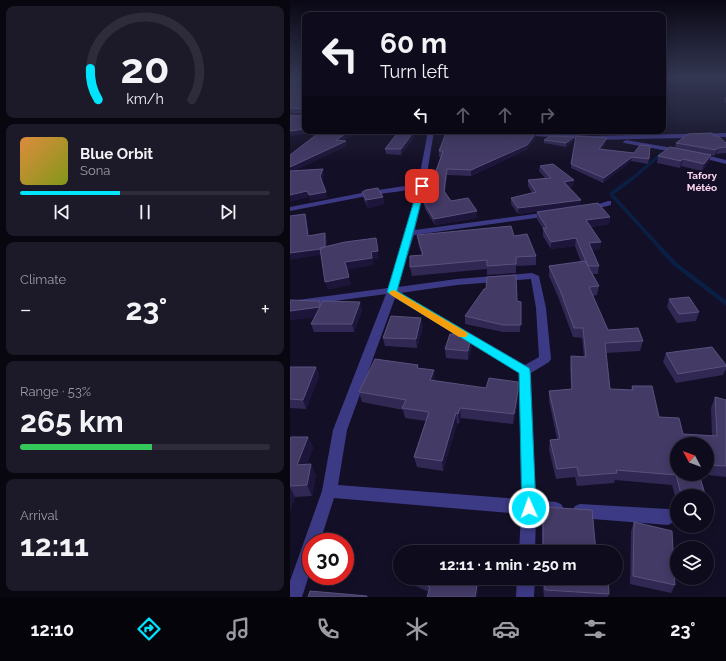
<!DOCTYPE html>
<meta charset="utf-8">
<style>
:root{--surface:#0e0b1c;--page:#1c1929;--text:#f1f3f6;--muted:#9b9ba3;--line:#2e2b3b;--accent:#00e5ff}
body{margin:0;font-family:Raleway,sans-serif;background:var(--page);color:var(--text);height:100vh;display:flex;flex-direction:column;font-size:15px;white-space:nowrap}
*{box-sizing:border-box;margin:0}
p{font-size:13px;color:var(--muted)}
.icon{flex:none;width:22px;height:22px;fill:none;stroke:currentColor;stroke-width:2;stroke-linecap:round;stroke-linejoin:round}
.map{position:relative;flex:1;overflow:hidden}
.sheet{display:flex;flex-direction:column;gap:6px;padding:6px;background:#08060f;width:290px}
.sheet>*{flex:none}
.hud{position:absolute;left:12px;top:12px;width:364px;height:122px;border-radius:8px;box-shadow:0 2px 10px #0003,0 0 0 1px var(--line);background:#0e0b1c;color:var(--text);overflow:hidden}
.needle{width:26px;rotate:311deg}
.controls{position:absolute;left:380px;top:437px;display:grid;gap:8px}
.controls a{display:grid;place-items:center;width:44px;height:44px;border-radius:50%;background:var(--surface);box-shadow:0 2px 10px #0003,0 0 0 1px var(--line);font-size:20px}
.speed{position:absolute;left:12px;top:533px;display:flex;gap:8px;font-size:20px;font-weight:700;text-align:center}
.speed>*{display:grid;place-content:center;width:52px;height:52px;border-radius:50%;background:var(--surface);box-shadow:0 2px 10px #0003,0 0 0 1px var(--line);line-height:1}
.speed .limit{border:6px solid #d22;background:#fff;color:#111}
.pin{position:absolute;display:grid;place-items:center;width:34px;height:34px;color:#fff;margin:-17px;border-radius:8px;box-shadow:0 2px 6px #0006}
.me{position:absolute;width:44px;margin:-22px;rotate:358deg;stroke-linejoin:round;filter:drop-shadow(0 0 3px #0008)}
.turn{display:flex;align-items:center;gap:14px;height:84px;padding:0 12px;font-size:18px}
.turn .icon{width:52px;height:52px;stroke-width:2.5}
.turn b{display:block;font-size:28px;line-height:34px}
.lanes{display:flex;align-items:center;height:38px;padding:0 12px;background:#0003;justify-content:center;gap:20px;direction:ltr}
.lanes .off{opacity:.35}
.big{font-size:30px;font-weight:700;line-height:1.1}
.sheet .card{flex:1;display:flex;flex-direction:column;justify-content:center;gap:6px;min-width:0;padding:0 14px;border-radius:8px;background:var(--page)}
.sheet .dial{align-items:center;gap:0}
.dial svg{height:104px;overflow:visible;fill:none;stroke:var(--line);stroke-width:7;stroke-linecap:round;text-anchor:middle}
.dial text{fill:var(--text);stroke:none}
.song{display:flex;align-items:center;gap:12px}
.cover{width:48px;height:48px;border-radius:6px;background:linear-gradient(135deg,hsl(30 70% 55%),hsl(70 70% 35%))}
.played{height:4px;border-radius:2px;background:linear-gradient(90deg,var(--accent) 40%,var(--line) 40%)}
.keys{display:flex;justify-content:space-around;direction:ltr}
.heat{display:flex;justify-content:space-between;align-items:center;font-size:22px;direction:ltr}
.charge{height:6px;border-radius:3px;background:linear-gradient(90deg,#34c759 53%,var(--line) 0)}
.trip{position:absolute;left:103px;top:545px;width:230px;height:40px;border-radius:20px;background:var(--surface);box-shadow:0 2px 10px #0003,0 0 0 1px var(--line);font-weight:700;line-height:40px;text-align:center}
.tabs{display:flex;height:64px;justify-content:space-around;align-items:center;background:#06040b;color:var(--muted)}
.tabs .icon{width:28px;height:28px}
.tabs .on{color:var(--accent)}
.tabs b{font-size:18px;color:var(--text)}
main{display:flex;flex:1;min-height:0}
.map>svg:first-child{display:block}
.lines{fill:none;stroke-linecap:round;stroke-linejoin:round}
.stream-far2{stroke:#0a1f44;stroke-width:3}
.stream-far1{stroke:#0a1f44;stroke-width:3.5}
.stream{stroke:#0a1f44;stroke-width:4.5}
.minor{fill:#3d3a85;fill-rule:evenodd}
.wall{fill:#312854;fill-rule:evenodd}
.shaded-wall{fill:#1d163a}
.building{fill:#433a66;stroke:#5a527e}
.route{fill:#00e5ff;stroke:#0095a6}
.slow{fill:#f59e0b}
.labels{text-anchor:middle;stroke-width:4;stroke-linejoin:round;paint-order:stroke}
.far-neighbourhood-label{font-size:10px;font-weight:bold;fill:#ffd6f0;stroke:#130f26}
</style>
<main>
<section class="sheet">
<div class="card dial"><svg viewBox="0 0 100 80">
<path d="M14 69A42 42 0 1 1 86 69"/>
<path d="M14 69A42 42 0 0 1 8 45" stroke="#00e5ff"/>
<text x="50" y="56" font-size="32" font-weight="700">20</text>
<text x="50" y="72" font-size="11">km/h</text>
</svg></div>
<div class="card">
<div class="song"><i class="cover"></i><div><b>Blue Orbit</b><p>Sona</p></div></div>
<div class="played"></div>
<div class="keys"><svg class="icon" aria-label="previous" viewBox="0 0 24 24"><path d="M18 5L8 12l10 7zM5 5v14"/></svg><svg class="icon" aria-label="pause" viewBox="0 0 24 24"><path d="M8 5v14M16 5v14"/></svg><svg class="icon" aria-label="next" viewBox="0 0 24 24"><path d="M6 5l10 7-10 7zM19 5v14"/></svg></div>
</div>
<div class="card"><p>Climate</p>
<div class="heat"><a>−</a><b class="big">23°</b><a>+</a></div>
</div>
<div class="card"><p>Range · 53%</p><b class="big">265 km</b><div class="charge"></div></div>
<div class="card"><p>Arrival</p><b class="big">12:11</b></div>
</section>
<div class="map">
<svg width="436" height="597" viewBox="0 0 436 597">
<rect width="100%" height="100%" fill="#130f26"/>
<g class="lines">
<path class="stream-far2" d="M342,179L372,153"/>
<path class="stream-far1" d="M343,178L321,194L372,250"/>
<path class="stream" d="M371,249L385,264L436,303"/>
<path class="minor" d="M138,131H144L135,186L125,230L260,212L264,214L260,216L124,235L108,287L167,279L242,273L249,276L256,308L261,359L259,362L241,373L246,500L266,502L271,504L274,509L271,514L266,516L246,515L245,552H229L231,514L44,498L30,542H21V569L12,597H0V581L32,491L43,430L96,294L0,307V301L98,288L116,233L127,189L82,195L0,211V207L82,191L128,184ZM241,279L246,308L249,357L235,365L110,293L167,285ZM105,298L229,373L231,499L48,485L57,430Z
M233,132L302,136L436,133V137L302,140L231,135L230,134Z
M336,140L389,149L392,151L389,153L334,143L333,142Z
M407,153L436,160V164L405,156V154Z
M318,201H321V205L298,211L294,209Z
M290,504L378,509L384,512L386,517L384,522L378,525L290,518L285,516L282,511L285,506Z
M227,578H245L244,597H226Z"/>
</g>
<path class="wall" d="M0,77H15V114L0,113Z
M435,97H436V103L434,102Z
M109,131H128L111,155L96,154L95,149Z
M272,131H296L292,134L272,133Z
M246,133V138L236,150L181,176L157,175L155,193L161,201L187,211V218L145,225L135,209L134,203L151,157H149V151L166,134Z
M424,136L436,143V153L426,154L424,156L421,155L419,162L412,171L391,166L390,168L367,163L368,156L385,148L386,143Z
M254,140H284L276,147L254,143Z
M316,142L312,149L359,159L358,164L341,161L313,183L281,168V164Z
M250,166L284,180L283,186L279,187L290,206L320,217L319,224L301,227L310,249L302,250L309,266L308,274H302L309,286L307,295L303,296L318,330L353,341L350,351L316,353L320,389L341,390L342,386L369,417L393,434L422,436L421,408L425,397L436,400V477L409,474L415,494L413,496H387V504L382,485L325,480L324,483L287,486L285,477L266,479L259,450L260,440L267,439L259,401V391L281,389L280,366L281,356L294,357L292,338L283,337L269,299L259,276V266L291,262L285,246L261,249L253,236V229L247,219V212L265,209L228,214L221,204V198L242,193L238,186V180L255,178L249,171ZM417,444V474H387Z
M72,192L93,197L94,204L78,208L74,200Z
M127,235L224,236L246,256V265L226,266V273L197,275V269L122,276L120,267L132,255L128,243Z
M379,299L409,312L406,321L387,323L377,307Z
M0,300L30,301L31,304L72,310L64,332H24L21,324L25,317L0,320Z
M227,301L231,302L230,332H213L175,324V316Z
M133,326L127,348L95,346L93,338Z
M182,346L178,360L156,358L155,349Z
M376,353L436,365V369L433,375L386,383L373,362Z
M128,365V368L145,380V381L228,401L223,424L171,418L169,424L167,423L153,471L127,467L124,457L136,421L115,418L113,410L72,402L69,392Z
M0,367H26L29,376L16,409L0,408Z
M18,437L23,448L17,464L26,475L22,496L5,497L0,511V439Z
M253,507L306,552H252V518Z
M344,522L385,585L381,593L340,584L341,531Z
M110,552V578H188L189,583L187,597H137L139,592L108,578L103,565Z
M252,578H318L319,594L318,597H254Z"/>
<path class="shaded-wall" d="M15,129V131H38L0,136V131Z
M60,131H68L49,144L56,141L57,146L0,173V167L46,140Z
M124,131H128L111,155V149Z
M292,131H296L292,134Z
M246,133V138L236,150L181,176V170Z
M284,137V140L276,147V143Z
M317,138L316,142L309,154V149Z
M428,148L426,154L424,156L426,150Z
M421,155L419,162L412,171L414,164Z
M342,157L341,161L313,183L314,178Z
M393,159L391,166L390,168L391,161Z
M33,169L34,175L32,182L30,176Z
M157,169V175L154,197V191Z
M284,180L283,186L274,188V182Z
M17,191L19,197L0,202V195Z
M36,192L38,198L20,201L19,195Z
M93,197L94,204L78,208L76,200Z
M291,200L290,206L228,214V208Z
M187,211V218L145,225L144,219Z
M15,214L17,220L20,243L18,236Z
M320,217L319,224L295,228L296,220Z
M35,233L37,240V254L0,260V253Z
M86,238L89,259L83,260L84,265L57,270L55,262L81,252Z
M286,238L285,246L261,249V242Z
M311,242L310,249L298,251L299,243Z
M59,277L61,285L38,290L35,282Z
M70,302L72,310L64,332L62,324Z
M30,307L32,316L0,320V311Z
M131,318L133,326L127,348L126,339Z
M181,337L182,346L178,360V351Z
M26,367L29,376L16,409L13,400Z
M144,370L145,380L141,390L140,380Z
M228,391V401L223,424L224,414Z
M170,408L171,418L169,424L168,414Z
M166,413L167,423L153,471L152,461Z
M18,437L23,448L13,476L7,465Z
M21,464L26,475L22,496L17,485Z
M0,487L5,497L0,511Z
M188,578L189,583L187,597H185Z"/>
<path class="building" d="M0,77H15V111V109L0,108Z
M15,114V129L0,131V115L14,116Z
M31,131H60L46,140L56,141L0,167V155Z
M109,131H124L111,149H95Z
M167,131H215L246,133L237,145L181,170L157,169L154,191L161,201L178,198L187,211L144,219L134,203L138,179H143L151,157L153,151H149L156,133L166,134Z
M422,133L424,136H428L436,143V147L428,148L426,150L386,143L398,134Z
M261,136L284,137L276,143L254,140Z
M286,136L317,138L309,149L344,153L350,145L360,146L359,159L342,157L314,178L281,164Z
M380,147L421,155L414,164L393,159L391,161L368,156Z
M263,164L284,180L274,182L291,200L228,208L221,198L246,192L238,180L261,178L250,166Z
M33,169L30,176L36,192L19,195L17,191L0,195V171Z
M88,188L93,197L76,200L72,192L76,190Z
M308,203L320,217L296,220L311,242L299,243L309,266H298L286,238L261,242L253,228H257L247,212Z
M15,214L18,236L35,233V247L30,249L0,253V216Z
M221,226L224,236L237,234L246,256L226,257V264L197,266V260L120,267V256L133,255L127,235Z
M86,238L88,251L81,252L82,258L55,262L59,277L35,282L30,248L55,242Z
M295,261L309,286L299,287L318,330L348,328L353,341L315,343L320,389L343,390L342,386H362L369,417L389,418L393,434L427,436L425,397L436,400V466L417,465V444H387V474H409L415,494H391L386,475L326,470L327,473L289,476L287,467L267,469L260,440L270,439L259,391L282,389L281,356L296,357L293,328H284L270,290L259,266Z
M226,275L227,301L231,302V325H213L175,316L194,289H196L197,277Z
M399,297L409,312L389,314L379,299Z
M0,300L30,301V306L33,301L70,302L62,324H21L30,307L0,311Z
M101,316L131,318L126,339L93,338Z
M160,334L177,335L181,337L178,351L155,349Z
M422,347L436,365V366L388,374L376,353Z
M85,359L128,365L127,368L144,370L140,380L196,388L199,378L228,382V391L224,414L170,408L168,414L166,413L152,461L124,457L139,412L112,408L116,400L69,392Z
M0,367H26L13,400L0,399Z
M1,437H18L7,465L21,464L17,485L0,486V439Z
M253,507L302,510L306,552H253Z
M344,522L382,531L385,585L343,576Z
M110,551L113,552H110V573L105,571L107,566L103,565Z
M120,578H188L185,597H137L140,587Z
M254,578H318L319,594L255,590Z
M20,591L77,596V597H18Z"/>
<linearGradient id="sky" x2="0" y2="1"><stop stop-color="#0a0815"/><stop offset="0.48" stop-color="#333752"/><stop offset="1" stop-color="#333752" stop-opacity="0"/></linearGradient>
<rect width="436" height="161" fill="url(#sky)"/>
<path class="route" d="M129,184L135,186L123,233L107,291L239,368L240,371L246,508L244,512L239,514L234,512L232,508L229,373L97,292Z"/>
<path class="slow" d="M104,290L176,332L178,334L176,337H169L101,295L99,293L101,291Z"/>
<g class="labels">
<g class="far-neighbourhood-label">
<text x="412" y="179">Tafory<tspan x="412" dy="12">Météo</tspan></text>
</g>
</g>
</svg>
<div class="controls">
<a><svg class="needle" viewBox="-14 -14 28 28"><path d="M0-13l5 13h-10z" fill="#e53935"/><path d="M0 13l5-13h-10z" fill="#9b9ba3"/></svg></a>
<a><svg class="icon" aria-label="search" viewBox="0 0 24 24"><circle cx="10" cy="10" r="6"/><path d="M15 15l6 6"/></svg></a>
<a><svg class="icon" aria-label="layers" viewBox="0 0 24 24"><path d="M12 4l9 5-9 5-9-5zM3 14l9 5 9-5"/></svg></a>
</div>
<div class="speed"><div class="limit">30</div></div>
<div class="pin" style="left:132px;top:186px;background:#d93025"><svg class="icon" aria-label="arrive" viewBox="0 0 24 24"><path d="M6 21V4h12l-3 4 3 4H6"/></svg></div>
<svg class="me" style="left:239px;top:508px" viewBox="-20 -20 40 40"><circle r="17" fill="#00e5ff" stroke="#fff" stroke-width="3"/><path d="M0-11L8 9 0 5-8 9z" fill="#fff"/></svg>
<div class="trip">12:11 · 1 min · 250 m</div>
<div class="hud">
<div class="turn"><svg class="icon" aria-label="left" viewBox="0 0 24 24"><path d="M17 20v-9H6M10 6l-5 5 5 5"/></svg><div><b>60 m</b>Turn left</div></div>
<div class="lanes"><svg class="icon" aria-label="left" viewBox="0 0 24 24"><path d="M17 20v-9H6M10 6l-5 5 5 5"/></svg><svg class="icon off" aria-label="ahead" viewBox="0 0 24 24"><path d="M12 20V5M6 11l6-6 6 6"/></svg><svg class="icon off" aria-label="ahead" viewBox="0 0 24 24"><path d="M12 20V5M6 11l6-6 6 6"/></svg><svg class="icon off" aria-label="right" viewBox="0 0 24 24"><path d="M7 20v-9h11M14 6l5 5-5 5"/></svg></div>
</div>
</div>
</main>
<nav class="tabs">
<b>12:10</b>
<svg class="icon on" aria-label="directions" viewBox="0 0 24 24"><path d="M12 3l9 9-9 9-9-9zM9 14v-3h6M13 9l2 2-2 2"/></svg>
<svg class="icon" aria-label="music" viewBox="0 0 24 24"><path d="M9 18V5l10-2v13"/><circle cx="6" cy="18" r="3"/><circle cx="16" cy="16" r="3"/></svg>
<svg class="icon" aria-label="phone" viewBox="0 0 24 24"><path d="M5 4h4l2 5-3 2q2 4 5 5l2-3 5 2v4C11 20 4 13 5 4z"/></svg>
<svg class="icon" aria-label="climate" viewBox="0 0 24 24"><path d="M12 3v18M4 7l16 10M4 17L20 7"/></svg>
<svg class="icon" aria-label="car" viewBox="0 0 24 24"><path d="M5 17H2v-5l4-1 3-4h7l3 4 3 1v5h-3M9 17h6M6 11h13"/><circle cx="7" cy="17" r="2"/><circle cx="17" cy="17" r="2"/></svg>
<svg class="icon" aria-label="filters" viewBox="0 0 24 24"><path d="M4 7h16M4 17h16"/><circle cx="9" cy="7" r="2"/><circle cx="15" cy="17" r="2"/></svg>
<b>23°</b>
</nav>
